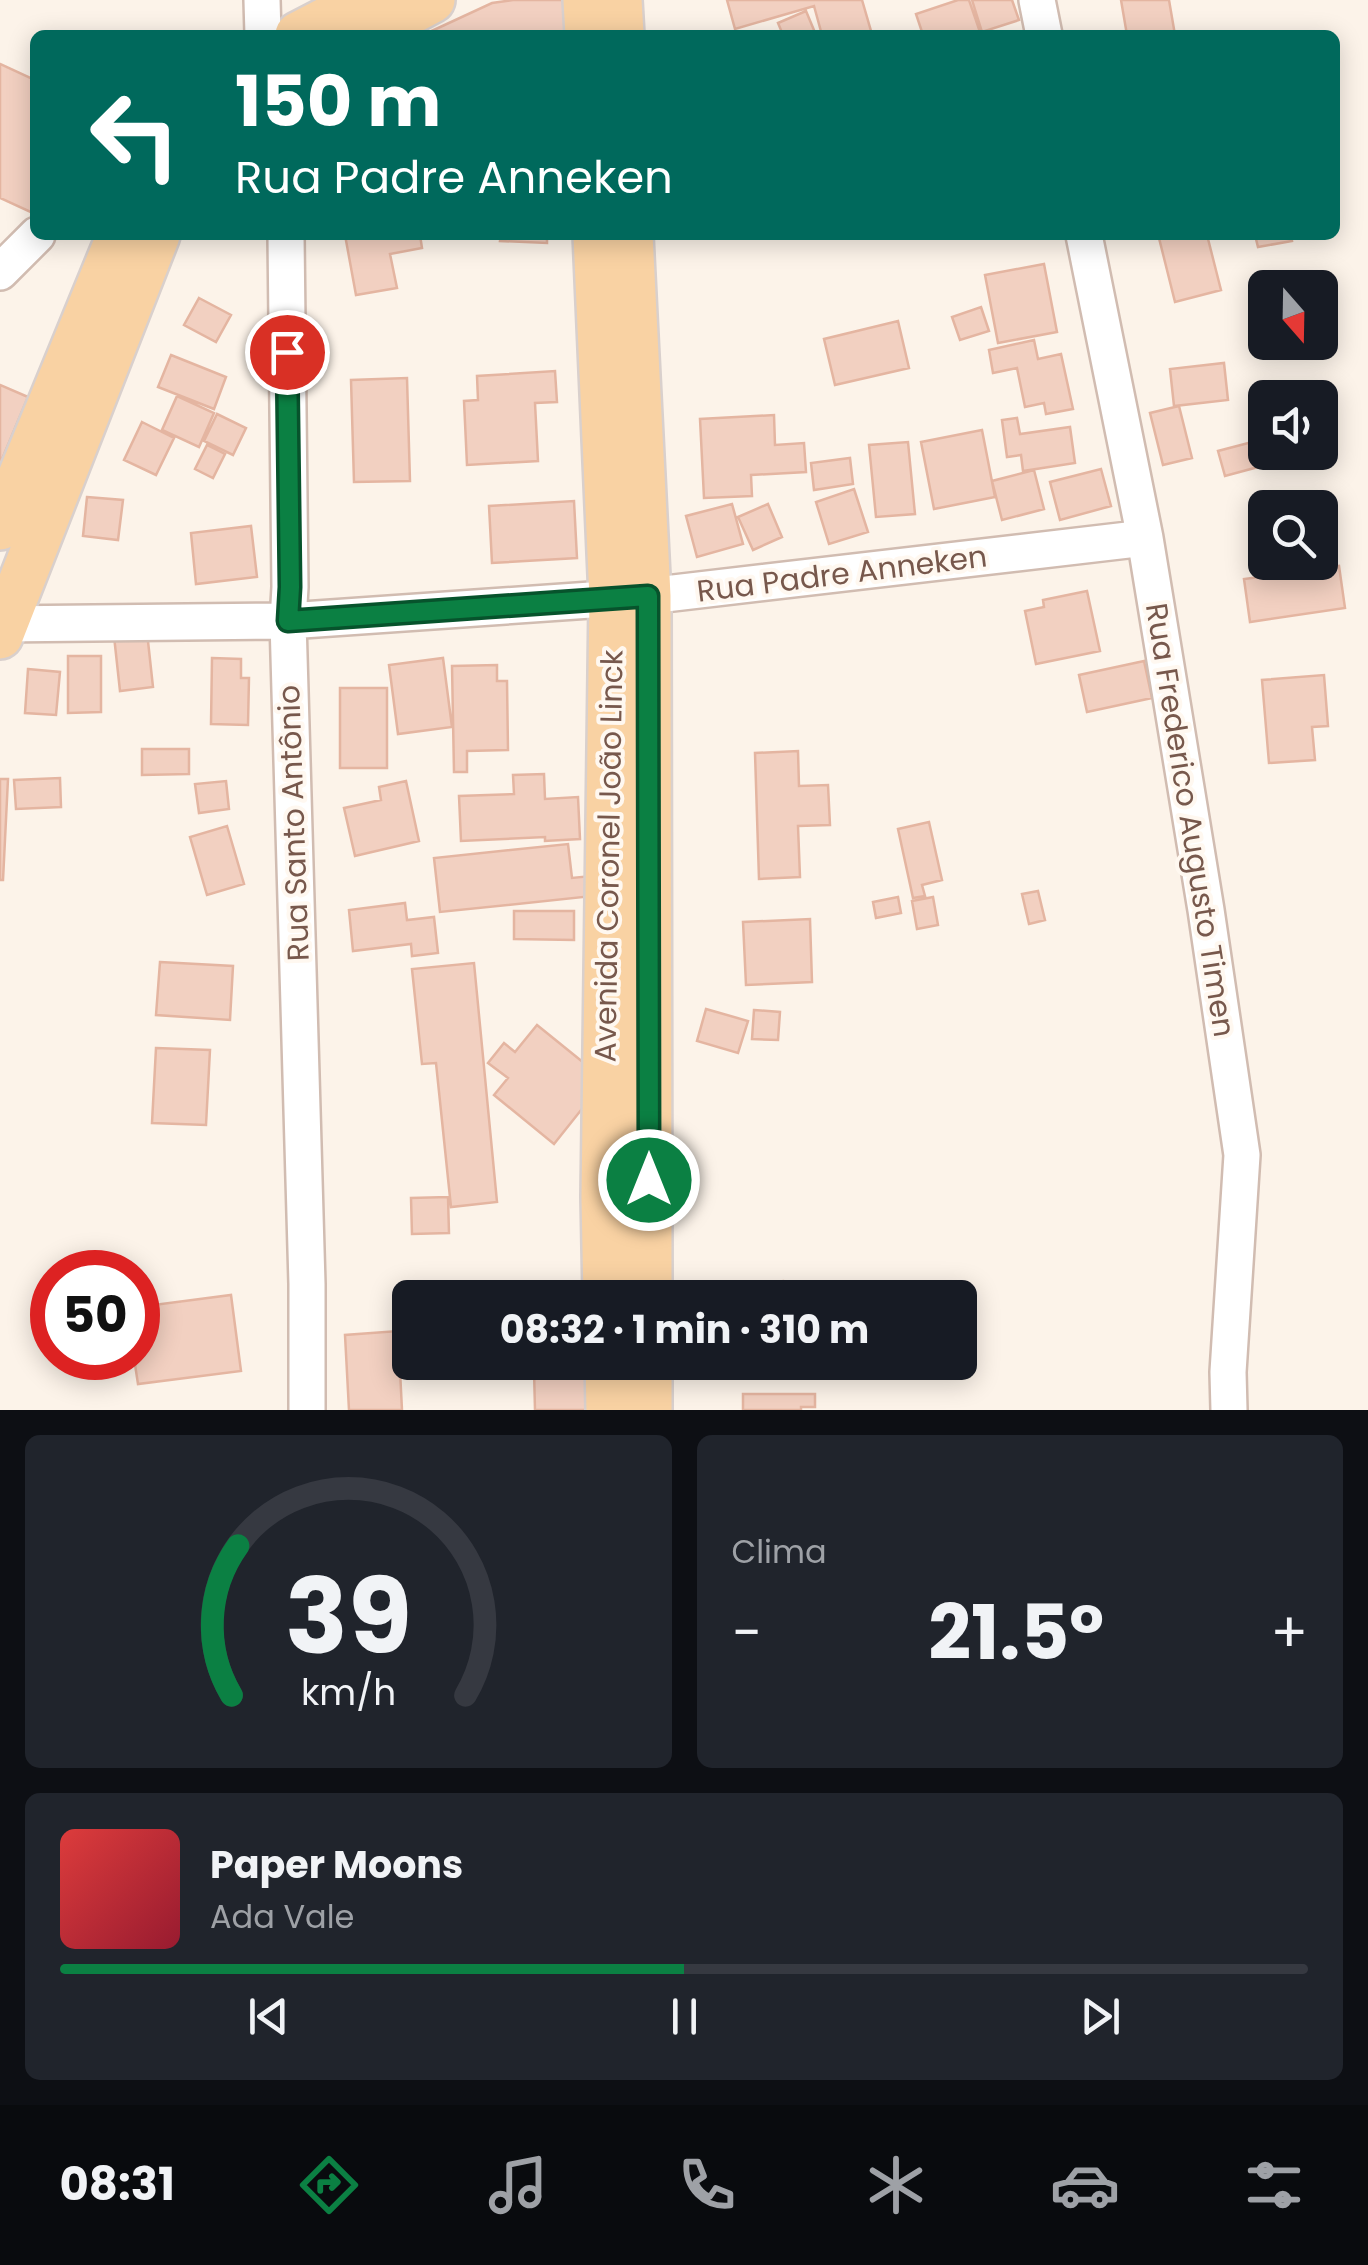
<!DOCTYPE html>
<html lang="pt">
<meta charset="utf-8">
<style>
:root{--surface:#171b24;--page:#20242c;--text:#f1f3f6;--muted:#9ea1a6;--line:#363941;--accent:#0b8043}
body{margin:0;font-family:Poppins,sans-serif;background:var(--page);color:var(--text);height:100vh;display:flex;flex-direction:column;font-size:38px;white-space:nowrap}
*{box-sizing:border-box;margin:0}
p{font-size:32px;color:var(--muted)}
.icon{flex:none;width:55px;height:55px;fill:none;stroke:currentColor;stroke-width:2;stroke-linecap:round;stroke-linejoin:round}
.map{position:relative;height:1410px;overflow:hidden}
.drawer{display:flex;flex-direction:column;gap:25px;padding:25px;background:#0d0f14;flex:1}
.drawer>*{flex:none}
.guide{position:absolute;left:30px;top:30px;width:1310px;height:210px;border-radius:15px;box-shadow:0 5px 25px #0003;background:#00695c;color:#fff;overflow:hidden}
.needle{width:65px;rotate:160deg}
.buttons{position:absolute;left:1248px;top:270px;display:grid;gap:20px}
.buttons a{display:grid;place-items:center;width:90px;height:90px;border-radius:15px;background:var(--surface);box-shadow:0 5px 25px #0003;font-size:50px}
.speed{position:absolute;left:30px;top:1250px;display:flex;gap:20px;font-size:50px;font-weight:700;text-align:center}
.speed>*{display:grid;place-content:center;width:130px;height:130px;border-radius:50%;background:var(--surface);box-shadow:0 5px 25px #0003;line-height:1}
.speed .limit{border:15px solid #d22;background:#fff;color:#111}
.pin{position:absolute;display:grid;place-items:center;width:85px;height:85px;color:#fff;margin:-42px;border:5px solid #fff;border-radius:50%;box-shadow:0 2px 10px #0007}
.me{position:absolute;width:110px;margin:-55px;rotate:0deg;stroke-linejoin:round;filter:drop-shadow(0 0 8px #0008)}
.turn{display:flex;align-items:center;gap:35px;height:210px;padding:0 40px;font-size:45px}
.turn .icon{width:130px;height:130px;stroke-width:2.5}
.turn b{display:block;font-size:70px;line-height:85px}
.big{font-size:75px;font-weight:700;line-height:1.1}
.drawer .card{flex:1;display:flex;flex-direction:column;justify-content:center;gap:15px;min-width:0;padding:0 35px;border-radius:15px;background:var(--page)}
.drawer .dial{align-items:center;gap:0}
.dial svg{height:260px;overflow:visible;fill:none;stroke:var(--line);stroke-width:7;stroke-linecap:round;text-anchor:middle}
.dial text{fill:var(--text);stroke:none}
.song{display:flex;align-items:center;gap:30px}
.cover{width:120px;height:120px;border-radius:15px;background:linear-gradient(135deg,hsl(0 70% 55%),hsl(350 70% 35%))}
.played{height:10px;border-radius:5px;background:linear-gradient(90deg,var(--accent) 50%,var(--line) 50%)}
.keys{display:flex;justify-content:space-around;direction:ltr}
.heat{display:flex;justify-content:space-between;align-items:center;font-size:55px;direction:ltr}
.drawer .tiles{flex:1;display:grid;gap:25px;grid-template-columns:1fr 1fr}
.card:last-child{grid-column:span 2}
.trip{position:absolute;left:392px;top:1280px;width:585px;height:100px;border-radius:15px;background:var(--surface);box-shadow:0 5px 25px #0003;font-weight:700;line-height:100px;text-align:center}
.tab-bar{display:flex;height:160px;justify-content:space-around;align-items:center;background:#090b0e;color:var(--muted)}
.tab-bar .icon{width:70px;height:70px}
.tab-bar .selected{color:var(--accent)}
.tab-bar b{font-size:45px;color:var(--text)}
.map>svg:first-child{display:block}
.building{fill:#f2d0c1;stroke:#e4b5a1;stroke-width:2.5}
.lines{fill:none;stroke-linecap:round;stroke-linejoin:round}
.minor-casing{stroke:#d1bcb1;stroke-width:40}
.major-casing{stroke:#d9d0cd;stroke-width:50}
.minor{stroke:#fff;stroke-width:35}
.major{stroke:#f9d2a3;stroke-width:45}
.route-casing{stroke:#07532c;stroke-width:25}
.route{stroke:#0b8043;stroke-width:18}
.labels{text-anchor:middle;stroke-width:8;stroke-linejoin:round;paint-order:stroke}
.street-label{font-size:30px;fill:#77584c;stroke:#fff8f0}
</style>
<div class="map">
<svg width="1368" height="1410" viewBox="0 0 1368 1410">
<rect width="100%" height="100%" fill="#fcf3e9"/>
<path class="building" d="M513,0H568L572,35H423L492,3Z
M727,0H862L871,31L857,35H822L814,6L735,29Z
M958,0H969L980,32L971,35H923L916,14Z
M972,0H1012L1019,20L982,32Z
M1121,0H1169L1175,35H1127Z
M806,11L816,35H783L778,23Z
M0,64L35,80V214L0,198Z
M345,235H420L422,248L390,254L397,288L356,295Z
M501,235H547V243L500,241Z
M1169,235H1207L1221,290L1175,302L1159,238Z
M1255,235H1291L1292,241L1258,247Z
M1044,264L1057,332L998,343L985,275Z
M199,298L231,315L216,342L184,325Z
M981,307L989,331L960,340L952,317Z
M898,321L909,368L835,385L824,339Z
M1034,340L1038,359L1061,354L1073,409L1046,414L1044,403L1025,407L1017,368L993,373L989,350Z
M171,355L226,377L214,409L158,387Z
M1224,363L1228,400L1174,406L1170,369Z
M555,371L557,402L535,403L538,461L467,465L464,401L478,400L477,376Z
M407,378L410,481L354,482L351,380Z
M0,385L28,397L0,464Z
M177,396L214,413L199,447L162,430Z
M1179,406L1192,458L1163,465L1150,413Z
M217,414L246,428L233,455L204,441Z
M774,415L775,445L804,443L806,472L751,475L752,496L704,498L700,419Z
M1017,418L1020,434L1070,427L1075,463L1023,471L1021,455L1007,457L1002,420Z
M142,422L174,438L156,475L124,460Z
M982,430L995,497L934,509L921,442Z
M908,442L915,514L876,517L869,445Z
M1252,442L1258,467L1225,476L1218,451Z
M207,445L225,454L213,478L195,469Z
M850,458L853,484L814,490L811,463Z
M1101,469L1111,506L1060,520L1050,482Z
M1034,470L1044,509L1002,520L992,481Z
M854,489L868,532L829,544L816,502Z
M87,497L123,500L118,540L83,536Z
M574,501L577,558L492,563L489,506Z
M732,504L743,544L697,557L686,516Z
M768,504L782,537L753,550L738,517Z
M251,526L257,577L196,584L191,533Z
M1339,566L1345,608L1250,622L1244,579Z
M1087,591L1100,651L1036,664L1025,611L1044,607L1043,600Z
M147,632L153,687L120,691L114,636Z
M68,656H101V712L68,713Z
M212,658L241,659V678H249L248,725L211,724Z
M443,658L452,727L398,734L389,665Z
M1144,661L1152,698L1087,712L1079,675Z
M497,665V681H507L508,750L467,751V772H454L452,666Z
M28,669L60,672L56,715L25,713Z
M1324,675L1328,726L1312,727L1315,760L1269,763L1262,680Z
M340,688H387V768H340Z
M142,749H189V774L142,775Z
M798,751L799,786L828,785L830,825L798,826L800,877L759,879L755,753Z
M544,774L545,799L578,797L580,839L545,841V837L461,841L459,796L514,794L513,775Z
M60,778L61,807L16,809L14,780Z
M0,779H8L3,880H0Z
M226,781L229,809L199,813L195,784Z
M406,781L419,841L355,856L344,808L381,800L379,787Z
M929,822L942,880L922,885L925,896L913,898L898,829Z
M227,826L244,884L207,895L190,837Z
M568,844L572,878L591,876L593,896L440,912L434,858Z
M1038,891L1045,920L1029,924L1022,894Z
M898,897L901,913L876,918L873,902Z
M933,897L938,925L917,929L912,901Z
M405,903L407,920L434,917L438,953L412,956L411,944L353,951L349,910Z
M514,911H574V940L514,939Z
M810,919L812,982L746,985L743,922Z
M160,962L233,966L230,1020L156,1015Z
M474,963L497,1202L451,1207L436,1063L422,1064L412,969Z
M706,1009L748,1021L738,1053L697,1041Z
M754,1010L780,1012L778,1040L752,1039Z
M537,1025L605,1080L554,1144L494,1095L508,1078L488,1063L504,1043L515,1052Z
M156,1048L210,1050L206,1125L152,1123Z
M448,1197L449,1233L412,1234L411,1198Z
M783,1281L785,1298H755L754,1284Z
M231,1295L241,1371L138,1384L134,1358H138V1307Z
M398,1331L402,1410H349L345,1335Z
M544,1362H590L589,1410H535L534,1370H545Z
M743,1394H815V1407H801V1410H743Z"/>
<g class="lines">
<g class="minor-casing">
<path id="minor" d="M262,0L263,35
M1037,0L1044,35
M286,235L290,587L288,621L307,1284V1410
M1084,235L1145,538L1206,910L1242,1155L1228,1372L1229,1410
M0,272L37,235
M0,624L288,621L648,596L1145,538"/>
</g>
<g class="major-casing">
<path id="major" d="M586,0L588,35
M619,0L621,35
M298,35L365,0
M366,35L432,0
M596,235L612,598L604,1197L606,1298
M630,235L648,596L649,1298
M0,527L120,235
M0,636L157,235
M608,1362L609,1410
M649,1362V1410"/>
</g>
<use href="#minor" class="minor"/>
<use href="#major" class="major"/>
</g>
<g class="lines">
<g class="route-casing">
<path id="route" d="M287,352L290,587L288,621L648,596L649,1180"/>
</g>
<use href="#route" class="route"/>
</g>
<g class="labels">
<g class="street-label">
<text transform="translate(842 574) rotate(-7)" y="10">Rua Padre Anneken</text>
<text transform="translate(1190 820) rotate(81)" y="10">Rua Frederico Augusto Timen</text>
<text transform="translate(294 823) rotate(-92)" y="10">Rua Santo Antônio</text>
<text transform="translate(609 856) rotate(-89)" y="10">Avenida Coronel João Linck</text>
</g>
</g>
</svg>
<div class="buttons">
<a><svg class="needle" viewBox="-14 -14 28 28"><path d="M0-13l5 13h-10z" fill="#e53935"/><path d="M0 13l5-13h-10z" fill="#9ea1a6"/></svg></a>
<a><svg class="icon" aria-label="sound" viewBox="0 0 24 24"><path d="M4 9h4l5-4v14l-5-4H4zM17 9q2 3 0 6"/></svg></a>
<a><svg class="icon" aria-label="search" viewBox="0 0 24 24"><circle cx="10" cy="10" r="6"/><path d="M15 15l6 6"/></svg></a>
</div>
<div class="speed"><div class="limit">50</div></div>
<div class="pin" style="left:287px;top:352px;background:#d93025"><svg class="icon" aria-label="arrive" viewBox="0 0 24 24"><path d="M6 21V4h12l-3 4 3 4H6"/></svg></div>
<svg class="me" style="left:649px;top:1180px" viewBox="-20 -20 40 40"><circle r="17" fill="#0b8043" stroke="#fff" stroke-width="3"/><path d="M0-11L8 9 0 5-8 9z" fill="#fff"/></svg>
<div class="trip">08:32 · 1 min · 310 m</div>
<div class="guide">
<div class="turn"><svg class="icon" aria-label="left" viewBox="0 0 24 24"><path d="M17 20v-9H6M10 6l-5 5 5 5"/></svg><div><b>150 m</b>Rua Padre Anneken</div></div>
</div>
</div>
<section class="drawer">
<div class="tiles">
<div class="card dial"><svg viewBox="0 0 100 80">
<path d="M14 69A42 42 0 1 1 86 69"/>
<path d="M14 69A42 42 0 0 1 16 23" stroke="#0b8043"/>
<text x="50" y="56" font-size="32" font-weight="700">39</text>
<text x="50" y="72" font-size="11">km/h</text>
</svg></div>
<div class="card"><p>Clima</p>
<div class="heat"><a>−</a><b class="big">21.5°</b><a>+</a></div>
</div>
<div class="card">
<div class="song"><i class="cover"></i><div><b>Paper Moons</b><p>Ada Vale</p></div></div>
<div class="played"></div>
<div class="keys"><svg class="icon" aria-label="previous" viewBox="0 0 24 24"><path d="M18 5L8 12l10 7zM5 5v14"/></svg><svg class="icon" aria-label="pause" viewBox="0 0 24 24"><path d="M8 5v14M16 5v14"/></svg><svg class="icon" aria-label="next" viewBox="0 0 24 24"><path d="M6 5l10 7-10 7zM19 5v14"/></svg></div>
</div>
</div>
</section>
<nav class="tab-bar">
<b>08:31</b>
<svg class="icon selected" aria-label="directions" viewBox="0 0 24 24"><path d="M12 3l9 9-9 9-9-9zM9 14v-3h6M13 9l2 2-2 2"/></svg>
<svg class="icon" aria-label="music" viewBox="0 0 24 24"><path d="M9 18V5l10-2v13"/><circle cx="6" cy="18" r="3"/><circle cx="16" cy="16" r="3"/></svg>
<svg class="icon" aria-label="phone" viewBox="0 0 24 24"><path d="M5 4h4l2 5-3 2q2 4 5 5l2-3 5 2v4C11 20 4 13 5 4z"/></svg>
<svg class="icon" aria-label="climate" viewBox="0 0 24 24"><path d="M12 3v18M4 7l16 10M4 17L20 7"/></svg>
<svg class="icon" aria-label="car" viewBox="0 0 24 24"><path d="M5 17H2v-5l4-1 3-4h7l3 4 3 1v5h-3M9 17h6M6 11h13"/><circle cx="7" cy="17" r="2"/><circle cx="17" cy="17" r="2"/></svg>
<svg class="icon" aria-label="filters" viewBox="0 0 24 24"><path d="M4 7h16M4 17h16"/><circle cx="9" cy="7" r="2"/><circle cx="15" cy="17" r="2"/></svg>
</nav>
